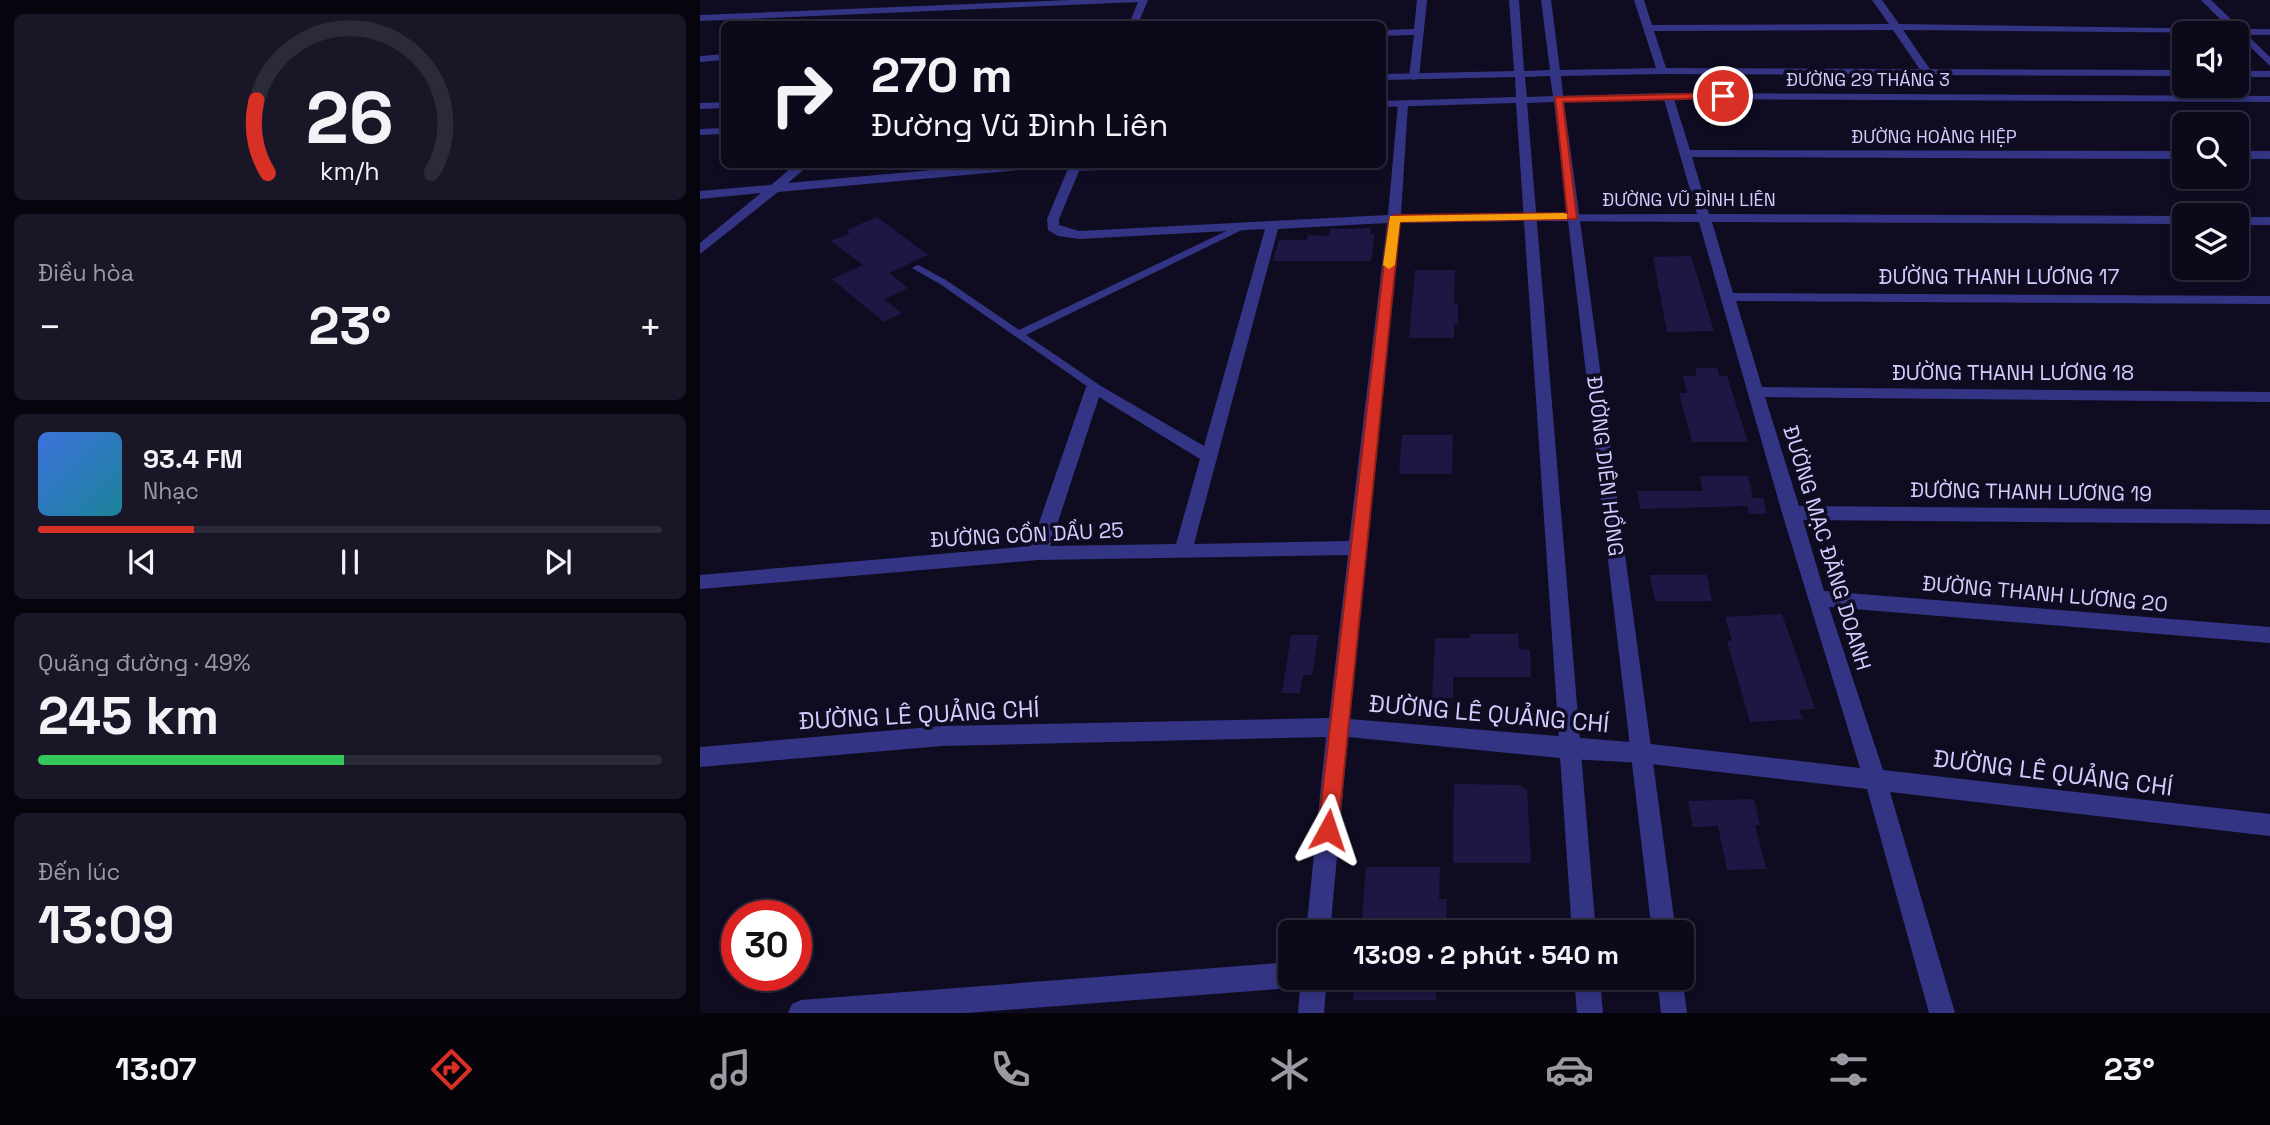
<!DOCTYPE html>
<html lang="vi">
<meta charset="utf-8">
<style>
:root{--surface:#0b091a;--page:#191727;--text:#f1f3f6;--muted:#9a9aa2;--line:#2b2a39;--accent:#d93025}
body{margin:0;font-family:"Space Grotesk",sans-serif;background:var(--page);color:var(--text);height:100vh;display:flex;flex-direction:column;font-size:26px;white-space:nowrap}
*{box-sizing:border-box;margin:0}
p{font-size:23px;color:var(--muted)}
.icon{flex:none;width:38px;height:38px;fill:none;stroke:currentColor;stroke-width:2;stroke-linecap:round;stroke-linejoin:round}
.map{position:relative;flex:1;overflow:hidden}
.drawer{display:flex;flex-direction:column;gap:14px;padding:14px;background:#06050e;width:700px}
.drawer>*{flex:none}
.banner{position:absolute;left:21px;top:21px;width:665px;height:147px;border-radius:10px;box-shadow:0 4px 10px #0003,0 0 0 2px var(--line);background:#0b091a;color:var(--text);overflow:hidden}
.controls{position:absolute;left:1472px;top:21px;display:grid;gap:14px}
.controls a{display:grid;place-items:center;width:77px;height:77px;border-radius:10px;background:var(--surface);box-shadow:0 4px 10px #0003,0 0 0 2px var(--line);font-size:35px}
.speed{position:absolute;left:21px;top:900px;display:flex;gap:14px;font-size:35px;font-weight:700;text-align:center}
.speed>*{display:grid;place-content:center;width:91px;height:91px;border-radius:50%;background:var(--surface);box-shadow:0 4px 10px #0003,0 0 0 2px var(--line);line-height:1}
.speed .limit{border:10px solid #d22;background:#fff;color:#111}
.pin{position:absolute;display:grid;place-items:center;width:60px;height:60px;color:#fff;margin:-30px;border:4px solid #fff;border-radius:50%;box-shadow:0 2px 7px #0007}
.me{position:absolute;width:77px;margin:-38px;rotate:5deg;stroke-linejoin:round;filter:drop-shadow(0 0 5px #0008)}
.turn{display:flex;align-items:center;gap:24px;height:147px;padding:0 35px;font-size:32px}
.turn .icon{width:91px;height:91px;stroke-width:2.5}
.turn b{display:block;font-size:49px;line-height:60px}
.big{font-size:52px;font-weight:700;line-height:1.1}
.drawer .tile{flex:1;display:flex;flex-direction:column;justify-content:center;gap:10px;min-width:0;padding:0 24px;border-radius:10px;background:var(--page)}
.drawer .dial{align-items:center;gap:0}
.dial svg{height:182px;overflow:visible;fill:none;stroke:var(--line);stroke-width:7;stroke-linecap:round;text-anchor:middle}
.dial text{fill:var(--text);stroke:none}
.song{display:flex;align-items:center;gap:21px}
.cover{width:84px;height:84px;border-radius:10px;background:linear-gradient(135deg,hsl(220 70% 55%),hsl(190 70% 35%))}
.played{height:7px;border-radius:4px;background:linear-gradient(90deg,var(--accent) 25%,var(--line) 25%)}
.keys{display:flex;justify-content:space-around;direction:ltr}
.heat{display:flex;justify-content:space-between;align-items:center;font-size:38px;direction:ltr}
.charge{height:10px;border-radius:5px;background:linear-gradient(90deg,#34c759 49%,var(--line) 0)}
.trip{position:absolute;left:578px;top:920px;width:416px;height:70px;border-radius:10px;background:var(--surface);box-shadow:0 4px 10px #0003,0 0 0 2px var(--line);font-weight:700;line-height:70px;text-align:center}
.menu{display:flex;height:112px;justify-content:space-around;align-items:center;background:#04040a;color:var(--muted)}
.menu .icon{width:49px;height:49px}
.menu .on{color:var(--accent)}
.menu b{font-size:32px;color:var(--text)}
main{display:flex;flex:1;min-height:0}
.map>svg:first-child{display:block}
.building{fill:#1e1744}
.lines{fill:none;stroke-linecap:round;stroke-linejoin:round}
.service{fill:#343484;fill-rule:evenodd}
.minor{fill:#343484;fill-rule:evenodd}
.tertiary{fill:#343484;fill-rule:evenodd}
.route{fill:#d93025;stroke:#8d1f18;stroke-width:2}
.slow{fill:#f59e0b}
.labels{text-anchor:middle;stroke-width:7;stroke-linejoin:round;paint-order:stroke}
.far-street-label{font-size:18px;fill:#d1cdff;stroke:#0f0c22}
.street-label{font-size:21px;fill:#d1cdff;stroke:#0f0c22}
.near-street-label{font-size:24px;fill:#d1cdff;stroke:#0f0c22}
</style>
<main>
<section class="drawer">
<div class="tile dial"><svg viewBox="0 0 100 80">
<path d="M14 69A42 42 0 1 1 86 69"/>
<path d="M14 69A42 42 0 0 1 9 37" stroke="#d93025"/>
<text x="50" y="56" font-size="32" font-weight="700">26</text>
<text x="50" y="72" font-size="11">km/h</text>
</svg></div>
<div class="tile"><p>Điều hòa</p>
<div class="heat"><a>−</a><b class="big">23°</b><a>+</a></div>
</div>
<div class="tile">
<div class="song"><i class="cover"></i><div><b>93.4 FM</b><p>Nhạc</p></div></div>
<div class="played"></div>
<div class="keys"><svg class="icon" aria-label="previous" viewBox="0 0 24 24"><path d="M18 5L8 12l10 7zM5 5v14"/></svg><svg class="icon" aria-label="pause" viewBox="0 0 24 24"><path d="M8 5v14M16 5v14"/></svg><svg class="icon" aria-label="next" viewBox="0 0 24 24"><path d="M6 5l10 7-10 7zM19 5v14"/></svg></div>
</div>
<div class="tile"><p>Quãng đường · 49%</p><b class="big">245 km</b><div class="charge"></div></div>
<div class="tile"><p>Đến lúc</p><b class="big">13:09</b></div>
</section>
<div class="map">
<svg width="1570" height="1013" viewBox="0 0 1570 1013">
<rect width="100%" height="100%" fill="#0f0c22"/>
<path class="building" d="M177,217L228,255L189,273L208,288L184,299L202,313L184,322L132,279L163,265L131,241L150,233L146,230Z
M671,228L670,234H675L671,261H573L579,240H607L608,235L629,236L631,229Z
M991,256L1014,331L967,332L953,257Z
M715,270H755L754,304H758V324H754V338H709Z
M995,368H1017L1019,376H1027L1048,442H992L979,393H987L983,376H997Z
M702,435H753L752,474H699Z
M1000,476H1048L1053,498H1063L1067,514H1049L1047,506L940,509L937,491H1003Z
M950,575H1007L1012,601H955Z
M1082,614L1115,709L1099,710L1103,719L1050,722L1027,641H1032L1025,617Z
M770,634H818L819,649L830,650L831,677H753V698H732L735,638H770Z
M591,635H618L612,675H603L600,693H582Z
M754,784L820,785L827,790L831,863H753Z
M1054,799L1060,825H1055L1066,869L1027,870L1018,826L993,827L988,801Z
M666,867H740L739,899H747L746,933H661Z
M675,978H736V1000H653L655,983L674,982Z"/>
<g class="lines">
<path class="service" d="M543,223L546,224V228L326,335L398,384L399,387L398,390L394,391L240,284L212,268L217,265L220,266L246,280L319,330Z"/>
<path class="minor" d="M369,0H448L438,24H429L438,2L0,21V15Z
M717,0H727L719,77L714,80L709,77L714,35L682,36V30L714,29Z
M934,0H944L952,25L1189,24L1172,0H1182L1199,24L1530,29L1501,0H1511L1541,29H1570V35H1547L1570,57V66L1536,33L1203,30L1232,72L1227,75L1223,74L1193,30L954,31L967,71L962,74L957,71Z
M24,54V60L0,62V56Z
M968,93L973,96L990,150L1484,151V159L992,157L1009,214L1484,216V224L1012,222L1033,293L1570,296V304L1036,301L1062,387L1570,392V402L1065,397L1099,506L1570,510V524L1103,520L1124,591L1570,627V643L1129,607L1183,770L1570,814V836L1190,792L1255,1013H1229L1167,789L942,763L870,759L648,737L630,933H606L626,737L242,746L0,767V747L242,726L629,718L648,555L338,560L0,589V575L331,546L386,387L394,382L504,446L565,229L379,239L358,236L348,230L347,219L370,164H449L443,168L379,171L359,219V225L379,231L688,215L698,104L703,101L708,104L701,215L997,214L963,96ZM830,221L999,222L1082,513L1160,768L942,743L649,719L700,223ZM687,223L649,541L494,544L578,229ZM399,397L500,459L476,544L350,546Z
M1536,151H1570V159H1536Z
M96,164H110L88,183L299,164H350L344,168L78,192L0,254V243L61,193L0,199V191L71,185Z
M1536,217H1570V225H1536Z
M590,962V978H601L599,984L590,988L266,1013H88L92,1004L101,1000Z
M601,978H627L624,1013H598Z"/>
<path class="tertiary" d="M809,0H819L824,71L850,70L841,0H851L860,70L962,68L1484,70V76L962,74L861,76L863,96L968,93L1570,96V102L968,99L864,102L976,933H952L854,102L827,103L896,933H872L816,103L682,107V101L816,97L815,77L682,80V74L814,71ZM850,76L853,96L827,97L825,77Z
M1536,71H1570V77H1536Z
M24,102V108L0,109V103Z
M24,128V134L0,135V129Z
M982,976L987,1013H961L957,978H982Z
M874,978H900L903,1013H877Z"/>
</g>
<path class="route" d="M1023,93L1026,94V98L863,102L877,219L700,222L638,830L635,837L628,840L621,837L618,830L689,219L694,215L867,213L855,97Z"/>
<path class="slow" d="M863,213L867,214V219L700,222L695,265L689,269L683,265L690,216Z"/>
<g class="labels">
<g class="far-street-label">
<text x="1168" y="86">ĐƯỜNG 29 THÁNG 3</text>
<text x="1234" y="143">ĐƯỜNG HOÀNG HIỆP</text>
<text x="989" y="206">ĐƯỜNG VŨ ĐÌNH LIÊN</text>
</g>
<g class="street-label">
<text x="1299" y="284">ĐƯỜNG THANH LƯƠNG 17</text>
<text x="1313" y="380">ĐƯỜNG THANH LƯƠNG 18</text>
<text transform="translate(905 466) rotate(83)" y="7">ĐƯỜNG DIÊN HỒNG</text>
<text transform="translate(1331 492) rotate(1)" y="7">ĐƯỜNG THANH LƯƠNG 19</text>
<text transform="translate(327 535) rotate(-3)" y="7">ĐƯỜNG CỒN DẦU 25</text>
<text transform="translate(1127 548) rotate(73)" y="7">ĐƯỜNG MẠC ĐĂNG DOANH</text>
<text transform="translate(1345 594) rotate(5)" y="7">ĐƯỜNG THANH LƯƠNG 20</text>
</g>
<g class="near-street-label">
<text transform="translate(789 714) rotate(5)" y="8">ĐƯỜNG LÊ QUẢNG CHÍ</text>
<text transform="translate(219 715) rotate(-3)" y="8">ĐƯỜNG LÊ QUẢNG CHÍ</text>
<text transform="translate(1353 773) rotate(7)" y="8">ĐƯỜNG LÊ QUẢNG CHÍ</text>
</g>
</g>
</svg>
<div class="controls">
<a><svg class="icon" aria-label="sound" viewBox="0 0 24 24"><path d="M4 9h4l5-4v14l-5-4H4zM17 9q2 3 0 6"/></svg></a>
<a><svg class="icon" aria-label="search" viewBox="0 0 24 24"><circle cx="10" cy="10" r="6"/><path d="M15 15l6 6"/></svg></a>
<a><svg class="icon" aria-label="layers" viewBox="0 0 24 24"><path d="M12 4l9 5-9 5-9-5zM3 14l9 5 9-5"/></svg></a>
</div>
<div class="speed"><div class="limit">30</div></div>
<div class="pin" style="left:1023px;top:96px;background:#d93025"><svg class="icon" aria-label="arrive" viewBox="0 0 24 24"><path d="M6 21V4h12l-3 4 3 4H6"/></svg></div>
<svg class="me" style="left:628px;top:830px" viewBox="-20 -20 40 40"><path d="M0-17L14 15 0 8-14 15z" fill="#d93025" stroke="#fff" stroke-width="4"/></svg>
<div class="trip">13:09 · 2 phút · 540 m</div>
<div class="banner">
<div class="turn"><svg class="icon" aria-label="right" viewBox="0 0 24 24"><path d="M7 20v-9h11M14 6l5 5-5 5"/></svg><div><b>270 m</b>Đường Vũ Đình Liên</div></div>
</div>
</div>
</main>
<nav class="menu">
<b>13:07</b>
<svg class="icon on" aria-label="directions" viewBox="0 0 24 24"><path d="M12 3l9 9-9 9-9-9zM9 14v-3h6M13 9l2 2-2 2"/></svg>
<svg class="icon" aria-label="music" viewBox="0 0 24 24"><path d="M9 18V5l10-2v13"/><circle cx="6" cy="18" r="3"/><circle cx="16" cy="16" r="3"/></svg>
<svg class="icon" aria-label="phone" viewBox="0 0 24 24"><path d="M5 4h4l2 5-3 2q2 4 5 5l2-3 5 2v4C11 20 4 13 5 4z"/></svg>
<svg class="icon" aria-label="climate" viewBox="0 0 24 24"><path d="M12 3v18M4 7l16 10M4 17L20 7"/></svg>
<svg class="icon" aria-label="car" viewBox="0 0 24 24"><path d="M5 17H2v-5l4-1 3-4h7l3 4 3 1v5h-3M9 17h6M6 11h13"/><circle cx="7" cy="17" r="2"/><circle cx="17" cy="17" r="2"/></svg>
<svg class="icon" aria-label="filters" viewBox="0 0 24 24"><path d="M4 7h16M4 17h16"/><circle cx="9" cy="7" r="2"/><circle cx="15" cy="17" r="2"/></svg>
<b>23°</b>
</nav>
